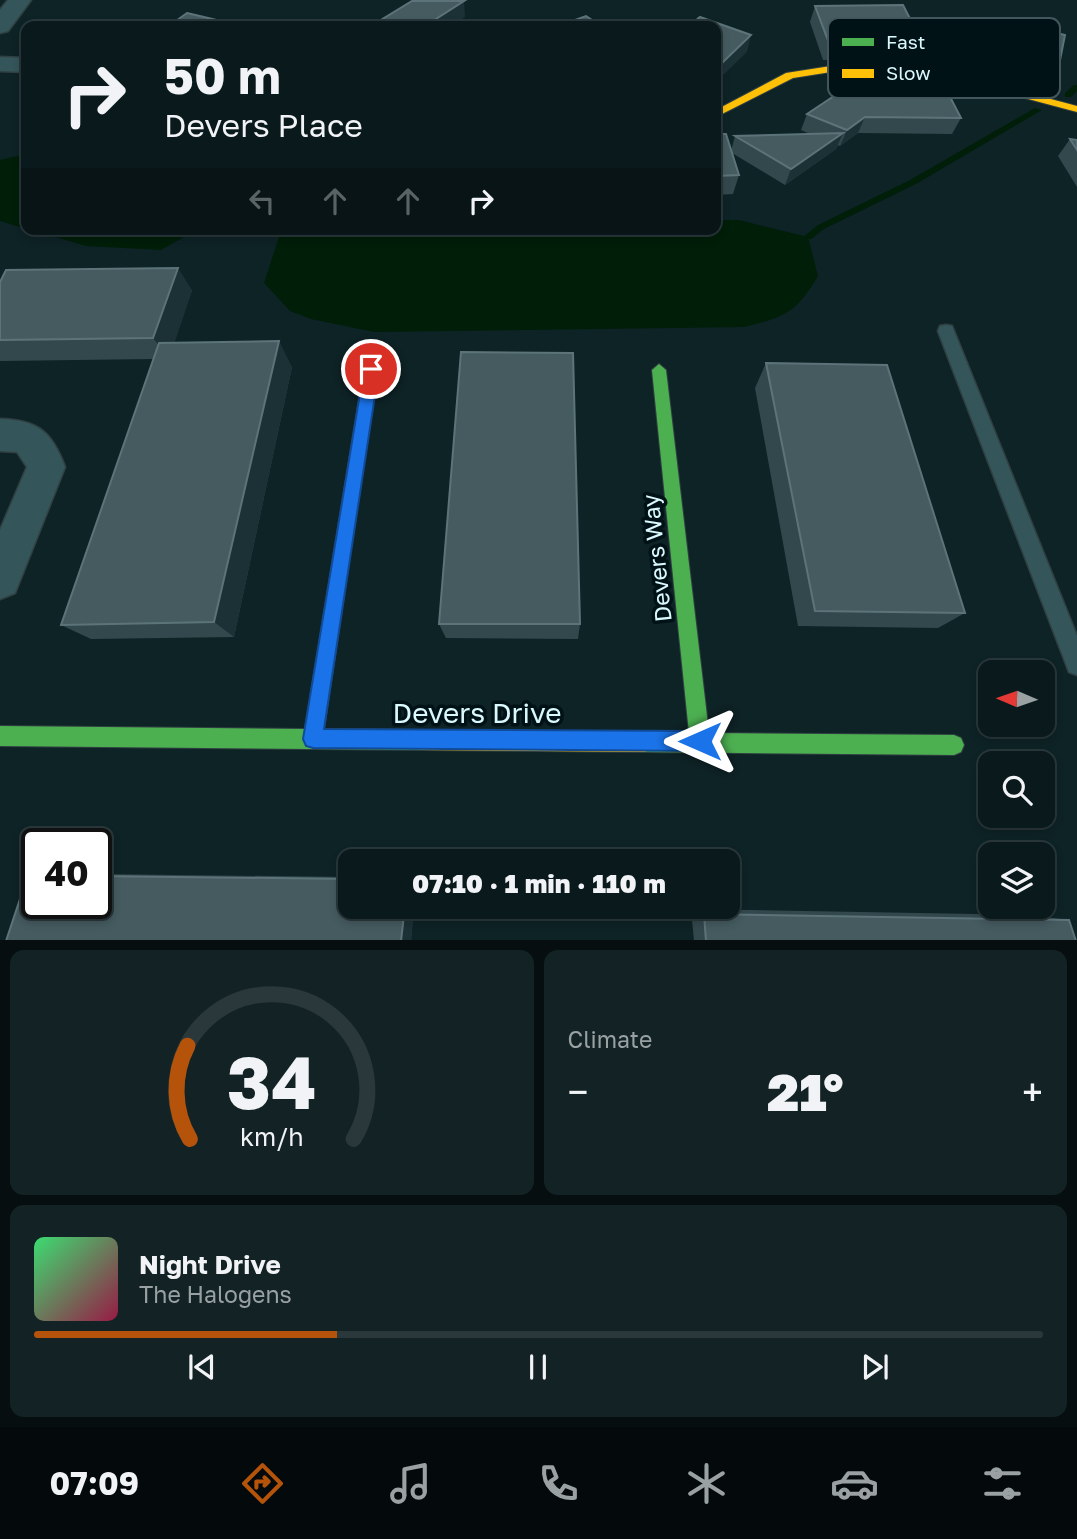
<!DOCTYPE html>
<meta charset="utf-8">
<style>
:root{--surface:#0a1a1c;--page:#132325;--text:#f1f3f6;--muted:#99a1a3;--line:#2a383b;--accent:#b45309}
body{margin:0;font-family:"Golos Text",sans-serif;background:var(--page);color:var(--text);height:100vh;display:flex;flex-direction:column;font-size:26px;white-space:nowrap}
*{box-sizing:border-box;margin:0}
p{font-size:23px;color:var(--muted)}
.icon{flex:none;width:38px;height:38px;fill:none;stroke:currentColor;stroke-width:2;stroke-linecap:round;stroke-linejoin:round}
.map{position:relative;height:940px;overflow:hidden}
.side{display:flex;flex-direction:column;gap:10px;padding:10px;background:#060e0f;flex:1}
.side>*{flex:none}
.guide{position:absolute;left:21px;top:21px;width:700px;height:214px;border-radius:14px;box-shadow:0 4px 10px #0003,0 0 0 2px var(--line);background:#0a1a1c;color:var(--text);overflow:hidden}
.needle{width:46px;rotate:272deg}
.controls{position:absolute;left:978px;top:660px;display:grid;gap:14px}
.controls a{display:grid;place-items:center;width:77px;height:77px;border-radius:14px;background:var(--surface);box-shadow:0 4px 10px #0003,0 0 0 2px var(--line);font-size:35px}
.speed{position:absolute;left:21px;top:828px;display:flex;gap:14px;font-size:35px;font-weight:700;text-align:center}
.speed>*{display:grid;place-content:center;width:91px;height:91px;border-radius:50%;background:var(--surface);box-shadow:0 4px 10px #0003,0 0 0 2px var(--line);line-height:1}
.speed .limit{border:4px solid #111;border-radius:10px;background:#fff;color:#111}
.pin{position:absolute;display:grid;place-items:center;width:60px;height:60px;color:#fff;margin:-30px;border:4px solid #fff;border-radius:50%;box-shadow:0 2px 7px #0007}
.me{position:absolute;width:77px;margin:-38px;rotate:270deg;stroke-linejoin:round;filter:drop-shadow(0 0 5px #0008)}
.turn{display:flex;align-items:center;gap:24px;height:147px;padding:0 28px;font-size:32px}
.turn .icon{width:91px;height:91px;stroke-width:2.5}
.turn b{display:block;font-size:49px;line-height:60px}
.lanes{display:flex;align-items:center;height:66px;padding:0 28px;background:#0003;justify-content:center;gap:35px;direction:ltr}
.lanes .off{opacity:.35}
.big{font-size:52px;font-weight:800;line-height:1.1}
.side .card{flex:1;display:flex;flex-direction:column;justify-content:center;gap:10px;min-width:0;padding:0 24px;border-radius:14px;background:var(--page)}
.side .dial{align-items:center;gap:0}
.dial svg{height:182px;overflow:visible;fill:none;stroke:var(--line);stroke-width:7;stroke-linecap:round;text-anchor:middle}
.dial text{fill:var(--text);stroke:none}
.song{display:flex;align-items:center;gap:21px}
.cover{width:84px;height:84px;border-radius:10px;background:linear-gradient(135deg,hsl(140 70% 55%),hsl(340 70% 35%))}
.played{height:7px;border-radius:4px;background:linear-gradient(90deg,var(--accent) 30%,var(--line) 30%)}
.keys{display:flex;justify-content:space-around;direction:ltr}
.heat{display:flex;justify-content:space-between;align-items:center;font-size:38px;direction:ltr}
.side .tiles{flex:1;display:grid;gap:10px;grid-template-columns:1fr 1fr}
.card:last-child{grid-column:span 2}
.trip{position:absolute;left:338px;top:849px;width:402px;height:70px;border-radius:14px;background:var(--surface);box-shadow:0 4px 10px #0003,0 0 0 2px var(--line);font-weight:800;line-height:70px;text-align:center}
.tab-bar{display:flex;height:112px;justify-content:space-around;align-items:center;background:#040a0b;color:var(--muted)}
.tab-bar .icon{width:49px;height:49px}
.tab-bar .active{color:var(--accent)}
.tab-bar b{font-size:32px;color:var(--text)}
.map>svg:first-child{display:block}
.water{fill:#011e09}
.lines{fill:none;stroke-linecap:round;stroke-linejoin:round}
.stream{fill:#011e09;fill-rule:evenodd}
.lane-casing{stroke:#304042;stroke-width:3}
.street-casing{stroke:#304042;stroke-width:3}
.fast-casing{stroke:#304042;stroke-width:2}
.slow-casing{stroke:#304042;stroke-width:2}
.lane{fill:#345559;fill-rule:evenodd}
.street{fill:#345559;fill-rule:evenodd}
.fast{fill:#4caf50;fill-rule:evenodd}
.slow{fill:#ffc107;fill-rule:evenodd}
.wall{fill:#33484d}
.shaded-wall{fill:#1c3136}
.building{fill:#455b60;stroke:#5c7479;stroke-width:2}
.route{fill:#1a73e8;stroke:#114b97;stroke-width:2}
.labels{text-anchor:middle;stroke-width:7;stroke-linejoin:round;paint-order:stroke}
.street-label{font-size:23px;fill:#daf9fe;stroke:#001216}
.near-street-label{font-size:28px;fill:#daf9fe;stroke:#001216}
.key{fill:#001216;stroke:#41575c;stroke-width:2}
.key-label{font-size:19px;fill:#daf9fe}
</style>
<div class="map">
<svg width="1077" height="941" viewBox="0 0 1077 941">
<rect width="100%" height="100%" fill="#0e2326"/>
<path class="water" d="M26,154V229L0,221V160Z
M716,220H739L808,237L818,276C795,314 786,316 745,327L374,332L311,319L290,311L264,283L279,237L290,229H716Z
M28,229H198L161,250L86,246Z"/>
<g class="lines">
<path class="stream" d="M1074,85H1077V91L1071,97H1065V93Z
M1035,108L1042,110L916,184L824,229L811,239H805L803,237L818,225L910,180Z"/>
<g class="lane-casing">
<path id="lane" d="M946,325L952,326L954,331L1077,636V675L1069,672L1066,664L938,331L940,326Z"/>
</g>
<g class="street-casing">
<path id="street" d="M8,0H31L8,31L0,33V10Z
M0,57L26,58V72L0,71Z
M0,419C38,420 52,432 65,467L15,593L0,599V530L27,467L17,452L0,451Z"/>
</g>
<g class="fast-casing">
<path id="fast" d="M371,363L378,369L324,729L422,730L429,733L432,740L429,747L422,750L0,746V726L305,729L364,369Z
M659,364L666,370L709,733L954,735L961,738L964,745L961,752L954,755L645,752L638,749L635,742L638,735L645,732L689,733L652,370Z"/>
</g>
<g class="slow-casing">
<path id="slow" d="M831,66L908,67L945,71L1077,106V112L945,77L908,73L831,72L793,78L716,117V110L786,73Z
M422,730L645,732L652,735L655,742L652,749L645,752L422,750L415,747L412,740L415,733Z"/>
</g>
<use href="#lane" class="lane"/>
<use href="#street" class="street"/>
<use href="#fast" class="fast"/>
<use href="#slow" class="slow"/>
</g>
<path class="wall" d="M815,6L923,44L915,60H823L810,22Z
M1013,23L1059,65L1048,81L995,68L1004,39Z
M837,63L961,118L952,134L858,133L840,146L838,145L836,149L785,185L732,153L739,175L733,194L716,195V134L731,151L735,136L810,134L801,130L807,114L836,95L831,80Z
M1070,139L1077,140V187L1058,156Z
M0,282L192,290L174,343L292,367L234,637L91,639L61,625L153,359L0,361Z
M766,363L965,613L938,628L798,626L755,388Z
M439,624H580L578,639L446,638Z
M96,874L350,877V906H414L411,941H6L96,903Z
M691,909L1029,915L1069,920L1076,941H694Z"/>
<path class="shaded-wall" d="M464,1L465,17L452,26H425Z
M751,35L747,52L716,82V69Z
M865,117L858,133L840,146L847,130Z
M843,133L836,149L785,185L791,169Z
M178,268L192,290L169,359L153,338Z
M279,341L292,367L234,637L214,622Z
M405,906H414L411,941H401Z"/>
<path class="building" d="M412,1H464L425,26H371Z
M903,5L923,44L829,43L815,6Z
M187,13L242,26H169Z
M586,16L601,26H558Z
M700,17L751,35L716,69V26H689Z
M1013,23L1065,35L1059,65L1005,52Z
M837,63L934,66L961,118L865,117L847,130L807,114L846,88Z
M843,133L791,169L735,136Z
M716,134H726L739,175L716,176Z
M1070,139L1077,140V150Z
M178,268L153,338L0,340V282L6,270Z
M279,341L214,622L61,625L159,343Z
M461,352L573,353L580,624H439Z
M766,363L887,365L965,613L815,611Z
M28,875H37V903H96V876L350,879V906H405L401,941H6Z
M704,914L1069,920L1076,941H706Z"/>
<path class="route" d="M371,364L379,369L324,729L700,731L707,734L710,741L707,748L700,751L313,748L306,746L303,739L364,369Z"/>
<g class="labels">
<g class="street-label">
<text transform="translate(657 558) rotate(-96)" y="8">Devers Way</text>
</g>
<g class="near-street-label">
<text x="477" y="723">Devers Drive</text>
</g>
</g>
<rect x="828" y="18" width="232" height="80" rx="10" class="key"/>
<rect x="842" y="38" width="32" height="8" fill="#4caf50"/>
<rect x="842" y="69" width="32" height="9" fill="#ffc107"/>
<g class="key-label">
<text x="886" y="49">Fast</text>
<text x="886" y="80">Slow</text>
</g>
</svg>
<div class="controls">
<a><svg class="needle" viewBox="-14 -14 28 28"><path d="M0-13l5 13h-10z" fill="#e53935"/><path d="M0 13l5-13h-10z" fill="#99a1a3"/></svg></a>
<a><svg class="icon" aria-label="search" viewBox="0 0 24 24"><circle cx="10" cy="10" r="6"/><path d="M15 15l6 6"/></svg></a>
<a><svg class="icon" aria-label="layers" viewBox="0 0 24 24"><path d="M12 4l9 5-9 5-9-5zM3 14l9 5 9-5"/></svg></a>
</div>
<div class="speed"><div class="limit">40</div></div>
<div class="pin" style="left:371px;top:369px;background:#d93025"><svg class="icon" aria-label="arrive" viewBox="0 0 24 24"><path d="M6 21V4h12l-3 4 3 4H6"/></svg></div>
<svg class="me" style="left:700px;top:741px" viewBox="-20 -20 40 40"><path d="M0-17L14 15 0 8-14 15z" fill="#1a73e8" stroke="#fff" stroke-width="4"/></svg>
<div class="trip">07:10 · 1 min · 110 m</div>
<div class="guide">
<div class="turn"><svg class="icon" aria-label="right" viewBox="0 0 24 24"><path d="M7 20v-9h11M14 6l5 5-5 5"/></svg><div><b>50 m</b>Devers Place</div></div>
<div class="lanes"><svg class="icon off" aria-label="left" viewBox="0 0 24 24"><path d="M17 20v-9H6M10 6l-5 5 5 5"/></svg><svg class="icon off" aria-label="ahead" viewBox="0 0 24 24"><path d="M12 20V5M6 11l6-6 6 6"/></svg><svg class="icon off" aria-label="ahead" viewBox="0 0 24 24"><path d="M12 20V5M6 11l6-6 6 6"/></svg><svg class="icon" aria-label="right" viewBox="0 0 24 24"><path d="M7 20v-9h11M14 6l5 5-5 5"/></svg></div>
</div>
</div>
<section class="side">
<div class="tiles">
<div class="card dial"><svg viewBox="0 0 100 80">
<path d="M14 69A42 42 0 1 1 86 69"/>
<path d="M14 69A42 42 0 0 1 13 28" stroke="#b45309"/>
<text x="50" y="56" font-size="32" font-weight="700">34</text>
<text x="50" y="72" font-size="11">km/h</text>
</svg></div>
<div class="card"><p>Climate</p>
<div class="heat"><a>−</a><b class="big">21°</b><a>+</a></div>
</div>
<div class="card">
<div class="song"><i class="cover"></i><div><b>Night Drive</b><p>The Halogens</p></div></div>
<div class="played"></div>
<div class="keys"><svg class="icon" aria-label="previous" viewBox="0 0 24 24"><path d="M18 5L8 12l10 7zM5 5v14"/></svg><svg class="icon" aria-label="pause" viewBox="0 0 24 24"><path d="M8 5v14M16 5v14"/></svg><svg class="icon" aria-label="next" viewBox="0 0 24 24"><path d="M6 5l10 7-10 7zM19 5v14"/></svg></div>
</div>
</div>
</section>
<nav class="tab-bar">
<b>07:09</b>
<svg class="icon active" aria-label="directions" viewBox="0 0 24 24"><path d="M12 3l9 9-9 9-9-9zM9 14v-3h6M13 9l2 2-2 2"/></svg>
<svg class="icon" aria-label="music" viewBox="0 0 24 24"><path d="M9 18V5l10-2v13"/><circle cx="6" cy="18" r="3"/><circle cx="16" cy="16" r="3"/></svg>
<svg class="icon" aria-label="phone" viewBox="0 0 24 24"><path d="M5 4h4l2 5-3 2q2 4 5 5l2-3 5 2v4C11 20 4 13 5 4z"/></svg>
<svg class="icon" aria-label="climate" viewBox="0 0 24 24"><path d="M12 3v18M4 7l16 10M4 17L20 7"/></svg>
<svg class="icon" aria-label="car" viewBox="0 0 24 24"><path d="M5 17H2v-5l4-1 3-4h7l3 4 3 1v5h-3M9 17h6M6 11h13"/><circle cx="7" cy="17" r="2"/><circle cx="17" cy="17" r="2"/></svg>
<svg class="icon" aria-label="filters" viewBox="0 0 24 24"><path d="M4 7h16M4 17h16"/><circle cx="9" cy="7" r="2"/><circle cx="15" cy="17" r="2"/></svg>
</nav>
